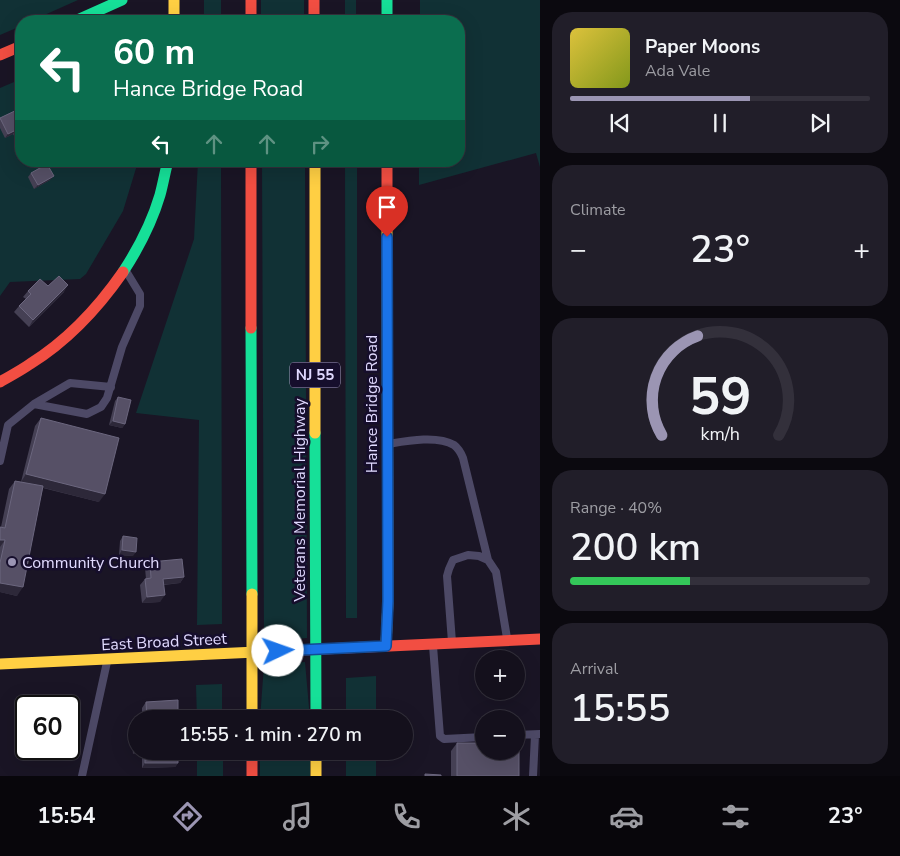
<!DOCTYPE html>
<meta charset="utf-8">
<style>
:root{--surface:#14101c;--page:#211e29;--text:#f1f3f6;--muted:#9d9da3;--line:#33303b;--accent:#9b95b3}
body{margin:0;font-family:"Nunito Sans",sans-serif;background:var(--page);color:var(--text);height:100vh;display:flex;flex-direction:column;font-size:19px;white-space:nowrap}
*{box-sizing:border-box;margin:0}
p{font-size:16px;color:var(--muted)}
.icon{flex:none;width:28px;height:28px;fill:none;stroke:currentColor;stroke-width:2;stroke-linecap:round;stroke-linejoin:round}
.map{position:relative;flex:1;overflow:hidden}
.drawer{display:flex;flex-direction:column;gap:12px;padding:12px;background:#0b090f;width:360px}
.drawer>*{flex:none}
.guide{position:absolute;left:15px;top:15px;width:450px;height:152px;border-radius:20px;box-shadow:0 5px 20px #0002,0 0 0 1px var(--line);background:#0b6e4f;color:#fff;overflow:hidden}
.tools{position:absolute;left:475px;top:650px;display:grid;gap:10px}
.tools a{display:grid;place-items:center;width:50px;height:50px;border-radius:50%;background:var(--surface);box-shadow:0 5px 20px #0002,0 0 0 1px var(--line);font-size:25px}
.speed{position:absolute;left:15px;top:695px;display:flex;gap:10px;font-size:25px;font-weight:700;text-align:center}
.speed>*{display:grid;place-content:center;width:65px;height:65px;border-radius:50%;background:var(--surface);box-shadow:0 5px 20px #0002,0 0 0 1px var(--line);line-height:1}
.speed .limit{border:2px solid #111;border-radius:8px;background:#fff;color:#111}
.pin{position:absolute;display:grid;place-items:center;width:42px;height:42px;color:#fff;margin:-51px -21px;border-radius:50% 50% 50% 0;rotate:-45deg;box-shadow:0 0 5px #0007}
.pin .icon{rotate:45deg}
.me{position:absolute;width:55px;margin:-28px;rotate:87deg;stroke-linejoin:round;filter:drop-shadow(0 0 4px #0008)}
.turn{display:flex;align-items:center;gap:18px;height:105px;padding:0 15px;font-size:22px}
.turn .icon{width:65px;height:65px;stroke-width:2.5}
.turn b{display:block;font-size:35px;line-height:42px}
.lanes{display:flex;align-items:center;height:48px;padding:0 15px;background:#0003;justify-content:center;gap:25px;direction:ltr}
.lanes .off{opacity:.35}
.big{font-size:38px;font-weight:600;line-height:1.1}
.drawer .card{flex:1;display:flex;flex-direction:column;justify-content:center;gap:8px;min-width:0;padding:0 18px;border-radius:20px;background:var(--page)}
.drawer .dial{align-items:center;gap:0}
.dial svg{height:130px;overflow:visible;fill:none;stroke:var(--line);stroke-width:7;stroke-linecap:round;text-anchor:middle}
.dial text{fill:var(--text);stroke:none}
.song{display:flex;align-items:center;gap:15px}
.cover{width:60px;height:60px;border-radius:8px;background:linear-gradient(135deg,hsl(50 70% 55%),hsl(70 70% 35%))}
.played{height:5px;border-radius:2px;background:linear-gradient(90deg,var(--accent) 60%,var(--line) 60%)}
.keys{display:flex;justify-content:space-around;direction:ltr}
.heat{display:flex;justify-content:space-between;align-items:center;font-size:28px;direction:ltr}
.charge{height:8px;border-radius:4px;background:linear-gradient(90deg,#34c759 40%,var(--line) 0)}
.trip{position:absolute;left:128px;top:710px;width:285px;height:50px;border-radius:25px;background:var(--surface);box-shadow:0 5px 20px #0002,0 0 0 1px var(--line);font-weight:600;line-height:50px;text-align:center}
.dock{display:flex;height:80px;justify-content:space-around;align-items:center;background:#08060b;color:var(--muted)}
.dock .icon{width:35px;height:35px}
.dock .current{color:var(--accent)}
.dock b{font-size:22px;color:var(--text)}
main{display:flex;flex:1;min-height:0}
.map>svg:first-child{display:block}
.green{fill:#113135}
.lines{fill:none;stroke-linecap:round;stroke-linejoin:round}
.lane{stroke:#4d4966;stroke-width:8}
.fast{stroke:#16e098;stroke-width:11}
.slow{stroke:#ffcf43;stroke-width:11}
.jam{stroke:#f24e42;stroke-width:11}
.wall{fill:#454054}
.shaded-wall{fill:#2d2839}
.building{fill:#565066;stroke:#6b667e}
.route-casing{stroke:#114b97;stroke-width:12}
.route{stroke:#1a73e8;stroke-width:9}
.poi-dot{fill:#9b95b3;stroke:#160e2c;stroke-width:2}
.labels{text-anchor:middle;stroke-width:5;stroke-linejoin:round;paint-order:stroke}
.shield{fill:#160e2c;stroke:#a49dc0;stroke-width:1}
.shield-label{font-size:15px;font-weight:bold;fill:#e1daff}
.street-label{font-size:16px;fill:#e1daff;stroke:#160e2c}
.poi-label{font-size:16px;fill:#e1daff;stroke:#160e2c;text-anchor:start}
</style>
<main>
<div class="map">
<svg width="540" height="776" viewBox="0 0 540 776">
<rect width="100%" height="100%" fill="#1a1525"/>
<path class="green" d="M0,0H78L31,21H21V26L0,35Z
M204,0H221V21H204Z
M261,0H304V21H261Z
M345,0H356V21H345Z
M420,0H540V167L536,153L419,185V161H459V21H420Z
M21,79V161H138L137,165L123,211L86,274L80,279L10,282L0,296V88Z
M198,161H221L222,624L197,625L199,420L136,413L194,239Z
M262,161H305L307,638L264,642Z
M345,161H357V618H346Z
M305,662L310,719H260L264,665Z
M376,676V719H346V678Z
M222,684V719H197L196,685Z
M197,751H223V776H197Z
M260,751H310V776H260Z
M346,751H376V776H346Z"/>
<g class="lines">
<path class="lane" d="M34,404L70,383L111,387
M388,444C406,441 437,435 454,445C458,448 461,453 463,458L488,560
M0,461L8,425L34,404L87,414L101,407L107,398L122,347L140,306V294L126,271
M452,642L447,576L449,569L453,560L468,555L479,556L488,560L496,572L507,638
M433,646L440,736L444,739L484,737
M516,735L540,734
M82,776L107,662
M533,776L535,735"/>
<path class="fast" d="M387,0V21
M75,21L122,0
M123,272C138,249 152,222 160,195C163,184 165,172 168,161
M251,328L252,594
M315,433L316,719"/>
<path class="slow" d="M174,0V21
M315,161V433
M252,594V719
M386,646L388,601L387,227
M0,664L280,651
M316,751V776"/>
<path class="jam" d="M251,0V21
M314,0V21
M0,55L21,46
M251,161V328
M387,161V227
M0,382C10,376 20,371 30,364C67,341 98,308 123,272
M280,651L540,639
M252,751V776"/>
</g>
<path class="wall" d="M21,108V137L16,139L13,134L5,138L0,128V118Z
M31,173L50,180L34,189L28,177Z
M48,286L64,292L29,327L14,312L19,306L26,299L23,297L28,291Z
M118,397L125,424L122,428L109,425L115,401Z
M41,418L99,502L43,488L17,596L0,592V527H1L9,489L15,481L21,482L35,426Z
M123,536L133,556L119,555L120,541Z
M150,562L184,577L180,583L164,585L160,602L142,603L140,585L145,579H146L145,568Z
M146,702L178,718V719H142V708Z
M133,739L146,751V752L178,763L175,767L142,768V757L144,753L133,754L132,741Z
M457,743L519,776H451V751Z"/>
<path class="shaded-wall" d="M16,130L13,134L5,138L8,134Z
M21,134V137L16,139L19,135Z
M54,176L50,180L34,189L38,185Z
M68,285L64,292L29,327L33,320Z
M113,421L125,424L122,428L109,425Z
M26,474L105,494L99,502L21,482Z
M0,540H5L0,547Z
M122,550L136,552L133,556L119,555Z
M184,577L180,583L159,585L163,579Z
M0,583L23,587L17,596L0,592Z
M165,595L160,602L142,603L147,597Z
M146,751L145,753L133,754L134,752Z
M145,763H178L175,767L142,768Z"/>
<path class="building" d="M21,108V134L19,135L16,130L8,134L0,118Z
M47,164L54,176L38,185L31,173Z
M59,276L68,285L33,320L19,306L31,294L28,291L40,279L48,286Z
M118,397L131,400L125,424L113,421Z
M41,418L119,438L105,494L26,474Z
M15,481L43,486L23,587L0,583V563L5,540H0V527L5,528Z
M123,536L137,538L136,552L122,550Z
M182,559L184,577L163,579L165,595L147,597L145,579L151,578L150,562Z
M178,700V718L175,719H147L146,702Z
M136,738V751H143L134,752L133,739Z
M457,743H484V751H516V743H519V776H457Z
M178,751V763H145V752Z
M425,774L441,775V776H425Z"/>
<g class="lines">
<g class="route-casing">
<path id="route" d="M278,651L386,646L388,601L387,237"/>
</g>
<use href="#route" class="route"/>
</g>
<circle class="poi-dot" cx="12" cy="562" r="5"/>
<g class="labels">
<rect class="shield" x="290" y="362.5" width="50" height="25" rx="4"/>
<g class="shield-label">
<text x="315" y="380">NJ 55</text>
</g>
<g class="street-label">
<text transform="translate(371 404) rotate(-90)" y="6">Hance Bridge Road</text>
<text transform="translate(299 500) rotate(-90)" y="6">Veterans Memorial Highway</text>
<text transform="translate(164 641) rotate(-3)" y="6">East Broad Street</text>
</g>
<g class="poi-label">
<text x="22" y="568">Community Church</text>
</g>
</g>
</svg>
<div class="tools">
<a>+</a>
<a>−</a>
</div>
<div class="speed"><div class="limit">60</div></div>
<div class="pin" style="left:387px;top:237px;background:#d93025"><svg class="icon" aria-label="arrive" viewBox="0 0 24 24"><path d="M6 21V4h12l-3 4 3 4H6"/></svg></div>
<svg class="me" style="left:278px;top:651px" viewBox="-20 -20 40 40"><circle r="19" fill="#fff"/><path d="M0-13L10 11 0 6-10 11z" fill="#1a73e8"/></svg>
<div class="trip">15:55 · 1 min · 270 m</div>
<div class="guide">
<div class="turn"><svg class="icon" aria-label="left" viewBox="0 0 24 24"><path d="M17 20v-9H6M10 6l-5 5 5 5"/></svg><div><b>60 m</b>Hance Bridge Road</div></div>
<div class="lanes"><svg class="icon" aria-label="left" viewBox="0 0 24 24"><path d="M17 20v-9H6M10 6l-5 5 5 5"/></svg><svg class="icon off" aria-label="ahead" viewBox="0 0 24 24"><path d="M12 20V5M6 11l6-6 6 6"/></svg><svg class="icon off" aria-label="ahead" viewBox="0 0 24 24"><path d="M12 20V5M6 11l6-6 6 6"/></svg><svg class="icon off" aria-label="right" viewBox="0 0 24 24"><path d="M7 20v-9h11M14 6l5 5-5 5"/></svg></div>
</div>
</div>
<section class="drawer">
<div class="card">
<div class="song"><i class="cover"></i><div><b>Paper Moons</b><p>Ada Vale</p></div></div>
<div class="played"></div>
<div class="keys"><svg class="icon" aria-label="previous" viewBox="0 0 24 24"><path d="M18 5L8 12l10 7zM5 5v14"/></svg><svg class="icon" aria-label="pause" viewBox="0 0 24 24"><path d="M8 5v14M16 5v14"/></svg><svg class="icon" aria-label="next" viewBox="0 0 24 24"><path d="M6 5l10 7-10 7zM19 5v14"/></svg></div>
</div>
<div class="card"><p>Climate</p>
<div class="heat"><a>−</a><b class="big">23°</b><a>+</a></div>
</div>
<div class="card dial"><svg viewBox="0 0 100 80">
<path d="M14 69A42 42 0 1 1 86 69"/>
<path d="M14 69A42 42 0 0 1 36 8" stroke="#9b95b3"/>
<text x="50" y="56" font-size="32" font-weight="700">59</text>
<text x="50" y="72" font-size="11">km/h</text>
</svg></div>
<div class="card"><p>Range · 40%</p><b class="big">200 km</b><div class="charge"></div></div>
<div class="card"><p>Arrival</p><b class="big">15:55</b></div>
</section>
</main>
<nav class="dock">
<b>15:54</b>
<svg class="icon current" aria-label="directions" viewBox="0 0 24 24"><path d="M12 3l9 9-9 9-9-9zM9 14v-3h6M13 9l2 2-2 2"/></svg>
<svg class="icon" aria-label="music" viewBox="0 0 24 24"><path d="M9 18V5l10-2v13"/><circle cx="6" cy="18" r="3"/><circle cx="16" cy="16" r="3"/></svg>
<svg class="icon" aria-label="phone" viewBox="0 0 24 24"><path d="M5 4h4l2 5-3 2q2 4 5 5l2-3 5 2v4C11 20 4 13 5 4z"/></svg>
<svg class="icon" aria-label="climate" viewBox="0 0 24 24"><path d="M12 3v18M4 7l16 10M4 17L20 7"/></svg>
<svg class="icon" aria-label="car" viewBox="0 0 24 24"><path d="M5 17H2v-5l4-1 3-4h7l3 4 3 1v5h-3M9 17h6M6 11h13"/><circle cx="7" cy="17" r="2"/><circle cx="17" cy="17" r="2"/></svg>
<svg class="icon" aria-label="filters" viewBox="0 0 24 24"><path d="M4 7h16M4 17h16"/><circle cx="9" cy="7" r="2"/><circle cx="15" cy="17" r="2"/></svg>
<b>23°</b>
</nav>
